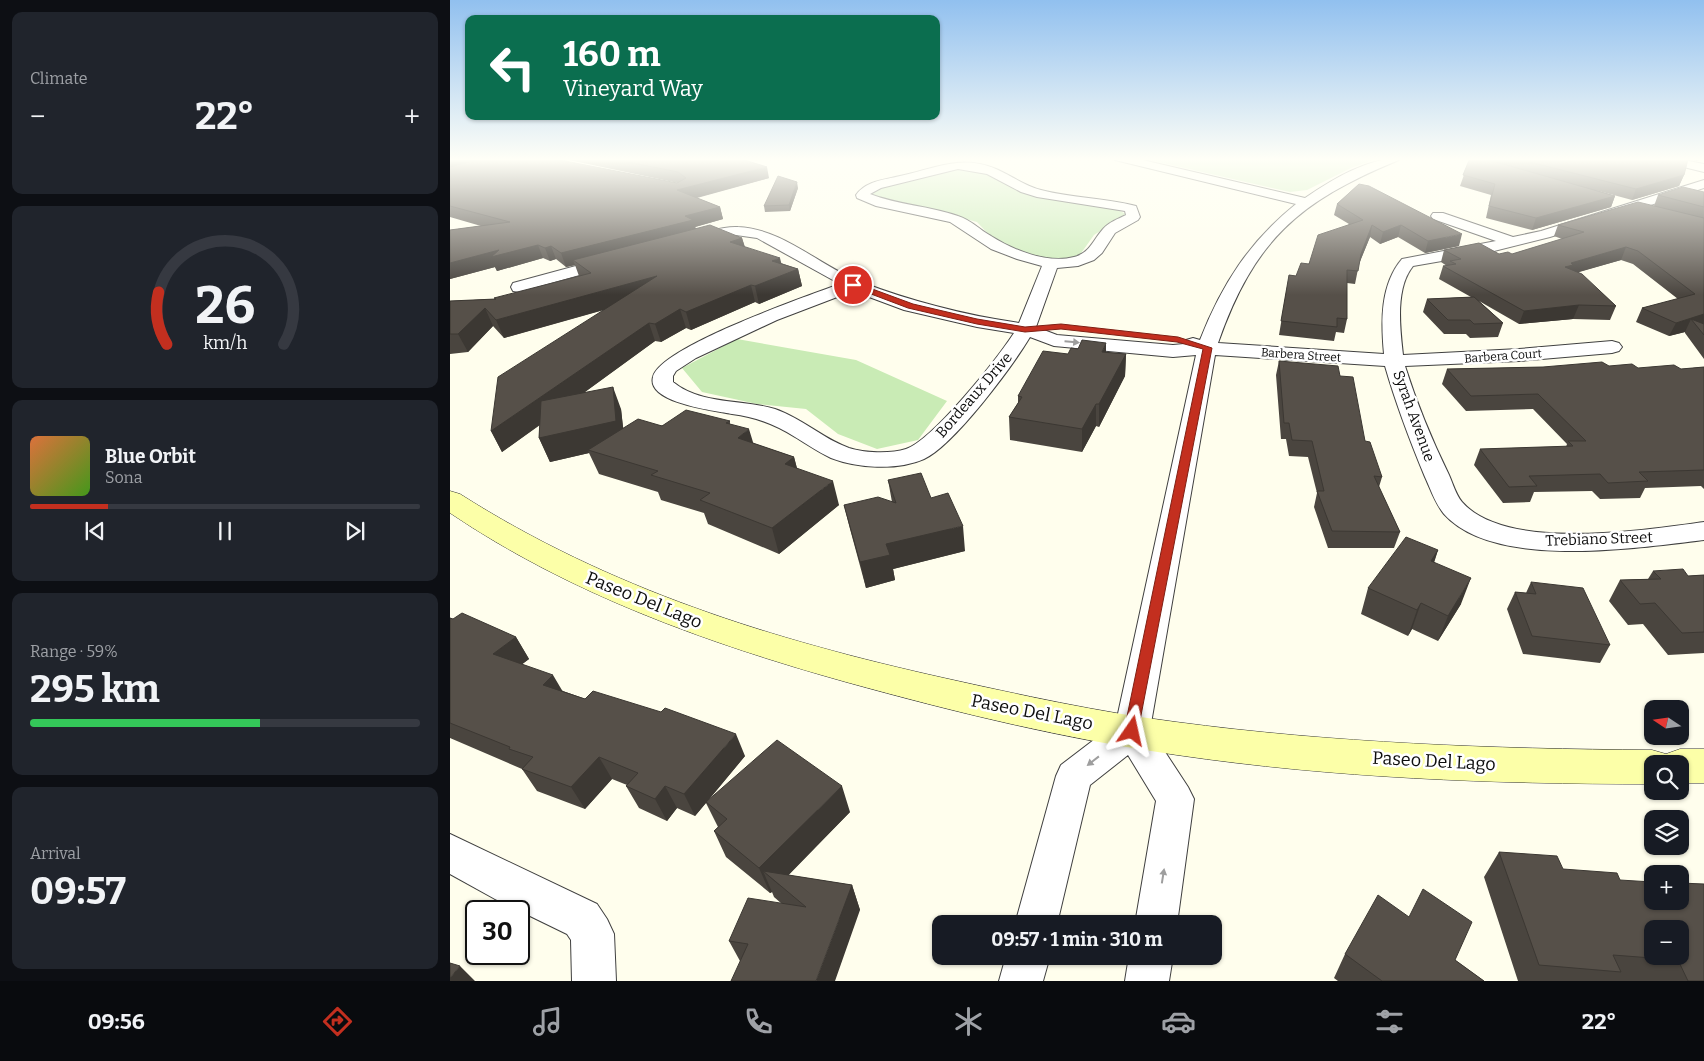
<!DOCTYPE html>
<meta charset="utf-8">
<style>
:root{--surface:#171b24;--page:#20242c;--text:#f1f3f6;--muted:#9ea1a6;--line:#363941;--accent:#c32f1f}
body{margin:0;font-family:Bitter,serif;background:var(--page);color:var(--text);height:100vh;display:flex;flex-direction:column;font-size:19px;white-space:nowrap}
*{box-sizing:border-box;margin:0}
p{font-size:16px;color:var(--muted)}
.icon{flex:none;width:28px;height:28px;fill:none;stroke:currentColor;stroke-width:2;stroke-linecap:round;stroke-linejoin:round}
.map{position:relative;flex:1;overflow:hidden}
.details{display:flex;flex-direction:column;gap:12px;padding:12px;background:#0d0f14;width:450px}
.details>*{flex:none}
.guide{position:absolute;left:15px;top:15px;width:475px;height:105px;border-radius:10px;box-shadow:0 1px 4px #0004;background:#0b6e4f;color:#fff;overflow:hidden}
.needle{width:32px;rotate:283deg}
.fabs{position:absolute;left:1194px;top:700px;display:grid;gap:10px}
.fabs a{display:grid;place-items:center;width:45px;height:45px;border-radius:10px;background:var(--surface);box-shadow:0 1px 4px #0004;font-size:25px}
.speed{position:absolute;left:15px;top:900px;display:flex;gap:10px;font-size:25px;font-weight:700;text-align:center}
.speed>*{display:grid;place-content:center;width:65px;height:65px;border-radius:50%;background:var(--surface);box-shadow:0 1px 4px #0004;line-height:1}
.speed .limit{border:2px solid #111;border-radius:8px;background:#fff;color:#111}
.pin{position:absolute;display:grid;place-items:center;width:42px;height:42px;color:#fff;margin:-21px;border:2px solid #fff;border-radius:50%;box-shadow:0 1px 5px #0007}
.me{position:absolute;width:55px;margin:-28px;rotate:11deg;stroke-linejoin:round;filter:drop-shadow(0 0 4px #0008)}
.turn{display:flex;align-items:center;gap:18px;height:105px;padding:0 15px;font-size:22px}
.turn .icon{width:65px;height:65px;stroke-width:2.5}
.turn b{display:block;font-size:35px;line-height:42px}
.big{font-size:38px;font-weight:700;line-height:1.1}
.details .tile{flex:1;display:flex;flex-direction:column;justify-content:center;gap:8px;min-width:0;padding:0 18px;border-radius:10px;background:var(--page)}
.details .dial{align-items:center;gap:0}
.dial svg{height:130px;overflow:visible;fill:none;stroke:var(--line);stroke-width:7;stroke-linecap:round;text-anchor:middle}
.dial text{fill:var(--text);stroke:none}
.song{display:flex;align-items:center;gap:15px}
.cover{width:60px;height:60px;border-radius:8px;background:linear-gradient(135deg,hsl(20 70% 55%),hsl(100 70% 35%))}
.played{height:5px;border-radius:2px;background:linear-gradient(90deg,var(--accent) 20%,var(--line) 20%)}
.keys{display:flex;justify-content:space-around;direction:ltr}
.heat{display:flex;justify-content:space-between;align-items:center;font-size:28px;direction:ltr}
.charge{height:8px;border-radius:4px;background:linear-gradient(90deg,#34c759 59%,var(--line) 0)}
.trip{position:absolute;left:482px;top:915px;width:290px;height:50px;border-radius:10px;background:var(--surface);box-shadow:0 1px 4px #0004;font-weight:700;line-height:50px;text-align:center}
.menu{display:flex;height:80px;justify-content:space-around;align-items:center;background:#090b0e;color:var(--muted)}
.menu .icon{width:35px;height:35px}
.menu .active{color:var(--accent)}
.menu b{font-size:22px;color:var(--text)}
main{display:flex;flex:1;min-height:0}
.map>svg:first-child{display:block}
.green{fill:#c9ebb5}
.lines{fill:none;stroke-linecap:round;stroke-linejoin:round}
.street-casing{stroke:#404040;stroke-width:2}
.secondary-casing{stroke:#2f2f2f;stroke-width:1}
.street{fill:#fff;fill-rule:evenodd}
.secondary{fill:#fcffa8;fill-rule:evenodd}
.wall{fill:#4a453f}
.shaded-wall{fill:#3c3833}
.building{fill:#565049;stroke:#3c3833;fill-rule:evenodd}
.oneway{fill:#9e9e9e}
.route{fill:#c32f1f;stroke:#7f1f14}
.labels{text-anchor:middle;stroke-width:5;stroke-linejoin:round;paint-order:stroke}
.far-street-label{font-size:12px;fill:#0d0d0d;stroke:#fff}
.street-label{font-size:15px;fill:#0d0d0d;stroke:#fff}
.near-street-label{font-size:18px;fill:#0d0d0d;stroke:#fff}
</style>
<main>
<section class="details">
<div class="tile"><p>Climate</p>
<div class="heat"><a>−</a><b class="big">22°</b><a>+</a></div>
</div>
<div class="tile dial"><svg viewBox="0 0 100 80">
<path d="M14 69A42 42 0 1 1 86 69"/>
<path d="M14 69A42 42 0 0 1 9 37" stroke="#c32f1f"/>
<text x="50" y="56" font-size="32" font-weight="700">26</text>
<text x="50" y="72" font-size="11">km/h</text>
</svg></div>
<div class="tile">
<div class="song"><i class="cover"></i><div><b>Blue Orbit</b><p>Sona</p></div></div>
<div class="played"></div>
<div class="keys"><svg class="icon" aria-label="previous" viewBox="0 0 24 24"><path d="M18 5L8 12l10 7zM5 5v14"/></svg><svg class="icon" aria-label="pause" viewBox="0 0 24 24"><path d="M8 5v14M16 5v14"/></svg><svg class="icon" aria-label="next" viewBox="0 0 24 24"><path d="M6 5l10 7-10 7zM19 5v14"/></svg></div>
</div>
<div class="tile"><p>Range · 59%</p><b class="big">295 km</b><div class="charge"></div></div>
<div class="tile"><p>Arrival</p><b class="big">09:57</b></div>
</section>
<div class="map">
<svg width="1254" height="981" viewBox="0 0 1254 981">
<rect width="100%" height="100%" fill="#fffeed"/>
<path class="green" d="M691,158H928L901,168L857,190L840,192Z
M498,166L545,173L565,190L662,207L676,214L644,235L629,256L610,260L577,257L543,239L527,222L469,207L416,198L434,186L467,179Z
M287,339L406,360L497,401L468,440L427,449L388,434L356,409L307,404L252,392L232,368Z"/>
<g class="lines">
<g class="street-casing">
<path id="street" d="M663,158H684L855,198C883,179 917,158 951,158L949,160C849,201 804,240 768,343L934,354C931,322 930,285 952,259L1046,241L983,219L981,216L983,213H993L1063,237L1091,231L1254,180V188L1100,237L1032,254L963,266C945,288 950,328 953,355L1069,349L1162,341L1169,343L1172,347L1169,351L1162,353L1069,361L955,366C967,404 982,440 999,475C1003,484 1006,495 1012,502C1056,552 1194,530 1254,522V540C1187,548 1044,570 994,514C985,503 981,490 975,477C960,441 946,404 935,366L765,355L700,729L738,787L744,799L727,924H685L706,801L678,755L640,785L607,924H565L606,776L611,765L666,723L746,355L723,357L604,346L580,337C562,367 504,445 474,459C447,471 407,468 381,458C368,452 357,444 345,437C325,424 306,417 282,414C266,411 196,403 203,377C210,347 357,296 390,284L307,238L286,235L243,243L238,242L236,239L238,236L243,235C257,232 274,226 288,227C334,229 369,266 411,282C463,302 515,315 569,323L592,266L567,259L541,249L500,222L426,206L407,198L406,195C416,181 433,180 450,176C484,169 511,154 546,169C562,176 575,186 591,190C622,198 655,198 686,206L690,217L688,220L665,233L652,253L644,260L628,266L607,268L586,327L607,335L723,345L734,344L736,340L743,338L750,340C772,284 799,242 846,204L665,160ZM508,169L537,174L571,192L587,197L669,210L675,211L676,215C668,219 659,222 653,229C643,240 640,253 624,257C597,264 563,250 541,236C530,230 521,220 508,216C480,206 448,205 420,194L431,188ZM403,291L454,310L527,327L564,333C547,359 483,440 456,449C440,454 415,453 399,448C373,439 352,418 325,409C292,399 251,405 223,382V376L226,371L246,358L327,320Z
M1203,158H1224L1254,164V172L1205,160Z
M159,257L165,259L167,262L165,265L69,292L63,291L61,287L63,283Z
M0,834L147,904L157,919L164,934L166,981H122L121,940L117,934L45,899L0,874Z
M556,956H600L593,981H549Z
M679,956H723L719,981H675Z"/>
</g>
<g class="secondary-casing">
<path id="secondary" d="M0,491L10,494C159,589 323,640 494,678C571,695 648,712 726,722C883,743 1043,749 1202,750L1216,754L1230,749H1254V783H1230V764H1202V784C1043,784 884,778 727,755C615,739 504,712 396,682C257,643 120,594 0,513Z"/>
</g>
<use href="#street" class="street"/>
<use href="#secondary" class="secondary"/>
</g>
<path class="wall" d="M0,158L227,183H228L119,160L101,158H288L319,178L247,198L270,207L273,219L245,227L246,228L292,238L295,247L331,263L348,269L352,286L309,304L305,302L241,330L236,328L211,342L205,341L135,392L171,409L173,428L280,421V424L303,443L344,457L347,468L389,505L329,554L258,524L254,513L211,500L208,492L149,474L139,453L100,462L89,438L90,425L52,452L41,431L154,310L54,338L43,326L18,352L0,354V301L45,299L129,276L125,265L116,267L106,259L100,261L93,258L47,271L45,267L0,279V230L31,226L0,217Z
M1020,158H1233L1234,175L1229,186L1182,200L1145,190L1165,196L1161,207L1082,230L1036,218L1041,195L1010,186Z
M1233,158H1249L1248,161Z
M909,184L1009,246L975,253L948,237L930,244L920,237L909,264L905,284L897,283V319L894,333L886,332L884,341L829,335L839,275L846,276L899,224L884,215L887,204Z
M348,188L340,211L315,212L314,206Z
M1254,192V359L1235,333V332L1219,336L1186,322L1192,308L1228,299L1183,264L1171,260L1128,272L1166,306L1160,320L1123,319L1069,324L1029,301L1053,323L1048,337L1020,338L1016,334H994L973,312L977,299L1021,297L989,279L993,266H997L991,262L994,250L1049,254H1062L1112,239L1104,236L1108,225L1204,206L1208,195Z
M656,352L676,354L675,376L649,427L646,426L632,452L560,440L559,417L568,403V396L618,354Z
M829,361L890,376L915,441L932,477L929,487L950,532L944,548H878L864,507L867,493L858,457L839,456L836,439H831L826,375Z
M1159,366L1188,368L1231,369L1254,367V489L1251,486L1195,488L1190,498L1150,499L1142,491L1084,492L1080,502L1053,503L1024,465L1030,449L1116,447L1117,444L1083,409L1016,411L992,384L997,369Z
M438,480L481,498L515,551L443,569L445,580L416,588L400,529L394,505L442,502Z
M988,550L984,563L1011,604L988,641L962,629L958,636L911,614L918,588Z
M1203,571L1238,576L1254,575V653L1218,655L1193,624L1178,625L1159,601L1170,580L1198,579Z
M1081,582L1160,645L1150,663L1073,654L1057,609L1065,592L1076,593Z
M0,618L3,619L66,637L79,659L72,664L113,691L295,756L257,802L400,812L338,875L402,885L410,910L290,961L279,941L332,904L324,897L322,892L320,893L276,857L264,831L268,827L256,803L245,816L227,808L217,821L189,808L176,786L177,785L162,779L135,809L87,791L72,769L0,738Z
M1049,852L1113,869L1170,880L1254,981H1068L1034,877Z
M959,917L1005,960L1034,981H888L884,978L895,954Z"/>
<path class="shaded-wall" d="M0,158H35L0,169Z
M317,167L319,178L230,202L227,190Z
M1234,175L1229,186L1182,200L1186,189Z
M347,182L348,188L340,211L339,205Z
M1165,196L1161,207L1082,230L1086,218Z
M270,207L273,219L245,227L247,232L123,260L125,265L116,267L111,253L235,216Z
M922,225L920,237L908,266L911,254Z
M951,225L948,237L930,244L933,232Z
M1012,234L1009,246L975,253L978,241Z
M292,238L297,255L280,242Z
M88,245L93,258L47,271L45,267L0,279V263L49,250Z
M101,246L106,259L100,261L95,248Z
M1176,247L1171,260L1119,275L1115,267L1121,263Z
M330,258L334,274L322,261Z
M348,269L352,286L309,304L305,286Z
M207,276L213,293L54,338L46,320Z
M301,285L305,302L241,330L236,312Z
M1129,305L1123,319L1069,324L1074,311Z
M35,308L43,326L18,352L8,334Z
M230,309L236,328L211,342L205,324Z
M1254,314V326L1241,319L1235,332L1219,336L1226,323Z
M199,323L205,341L52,452L41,431Z
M656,343V364L652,352Z
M676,354L675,376L649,427V404Z
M163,387L171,409L175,444L138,450L139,453L100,462L89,438Z
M646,404V426L632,452V429Z
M299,429L306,452L288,438Z
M344,457L350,481L335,464Z
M383,481L389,505L329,554L322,528Z
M513,526L515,551L443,569L445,580L416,588L410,562L436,544Z
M988,550L979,576L981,561Z
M1021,578L1011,604L988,641L998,616Z
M971,603L962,629L958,636L967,610Z
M66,637L79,659L57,676L43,654Z
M103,675L116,697L93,685Z
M286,734L295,756L245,816L234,794Z
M149,757L162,779L135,809L121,787Z
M215,786L227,808L217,821L205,799Z
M392,786L400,812L329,885L313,871L322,892L320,893L309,868Z
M402,885L410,910L385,981H366Z
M10,966L25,981H0V978Z"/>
<path class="building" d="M32,158H94L115,161L227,183L236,178L228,172L158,158H288L317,167L227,190L270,207L235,216L243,220L111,253L101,246L95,248L88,245L41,257L49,250L0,263V230L60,222L0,206V167Z
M1020,158H1032L1165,196L1086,218L1039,206L1045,184L1013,175Z
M1064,158H1233L1238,159L1234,175L1186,189Z
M328,176L347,182L339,205L314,206Z
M909,184L919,186L1012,234L978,241L951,225L933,232L922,225L911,254L908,271L897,270V319L887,318V327L831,321L839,275L846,276L851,263L859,264L868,235L913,220L887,204Z
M1233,187L1254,192V207L1208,195Z
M1188,202L1254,218V314L1226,323L1192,308L1245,294L1188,251L1176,247L1121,263L1123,265L1115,267L1132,274L1166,306L1129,305L1074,311L993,266L1006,264L1000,261L1011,259L994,250L1029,243L1049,254L1058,252L1062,254L1134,232L1108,225Z
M260,225L292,238L280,242L330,258L322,261L348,269L305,286L301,285L236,312L230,309L205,324L199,323L41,431L48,377L207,276L46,320L35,308L8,334H0V301L46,299L44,298L141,273L123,260Z
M1024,297L1053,323L1024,324L1020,320H998L977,299Z
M1241,319L1254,324V335Z
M632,340L656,343L652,352L676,354L649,404H646L632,429L559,417L572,397L568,396L593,351L618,354L621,348L628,349Z
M829,361L888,366L890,376L903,377L915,441L920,442L932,477L924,476L950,532L882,531L867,491H874L862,441L842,440L839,423H834Z
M1152,362L1159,366L1182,364L1188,368L1224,365L1231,369L1254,367V470L1189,472L1198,481L1158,483L1150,474L1079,476L1087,486L1059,487L1030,449L1123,446L1118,441H1136L1088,394L1021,396L997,369L1093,367Z
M163,387L166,421L89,438L91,401Z
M236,410L280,421L276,423L299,429L288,438L344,457L335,464L383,481L322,528L250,500L260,493L201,475L208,471L138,450L188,419L212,426Z
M471,473L481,498L498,493L513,526L436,544L440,555L410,562L394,505L428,497L446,503L438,480Z
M956,537L988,550L981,561L1021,578L998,616L971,603L967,610L918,588Z
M1233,569L1238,576L1254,575V632L1232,633L1205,603L1190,604L1170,580L1211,579L1203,571Z
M1081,582L1133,588L1160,645L1082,636L1065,592L1086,594Z
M12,613L66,637L43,654L103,675L93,685L135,699L143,691L211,712L215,708L286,734L234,794L215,786L205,799L176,786L188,773L149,757L121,787L72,769L83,757L59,749L60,747L0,723V618L3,619Z
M327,740L392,786L309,868L264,831L277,819L256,802Z
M1049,852L1107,856L1113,869L1167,873L1170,880L1202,882V901H1230V883L1254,884V981H1238L1228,960L1163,955L1171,972L1089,965ZM1202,929H1230V956H1202Z
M313,871L402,885L366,981H281L298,944L279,941L298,898L356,907Z
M973,889L1022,922L1005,960L1034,981H932L895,954L928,895L959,917Z
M0,963L10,966L0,978Z"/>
<defs><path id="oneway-solid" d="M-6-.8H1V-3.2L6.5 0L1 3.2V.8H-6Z" transform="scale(1.25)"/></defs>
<g class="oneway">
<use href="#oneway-solid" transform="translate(622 342) rotate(5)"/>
<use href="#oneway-solid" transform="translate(643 761) rotate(142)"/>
<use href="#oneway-solid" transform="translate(713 876) rotate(-81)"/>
</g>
<linearGradient id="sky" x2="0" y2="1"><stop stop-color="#91c0ef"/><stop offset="0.54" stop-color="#fffff7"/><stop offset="1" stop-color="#fffff7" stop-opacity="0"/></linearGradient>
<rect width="1254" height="295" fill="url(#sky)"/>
<path class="route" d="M400,283H406L463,304L527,319L575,327L611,324L728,337L762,348L687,736L682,738L676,736L674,731L753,349L727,342L611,329L575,332L527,324L458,308L400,286Z"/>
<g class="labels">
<g class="far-street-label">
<text transform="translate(851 355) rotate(4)" y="4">Barbera Street</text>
<text transform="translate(1053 356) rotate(-4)" y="4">Barbera Court</text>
</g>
<g class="street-label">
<text transform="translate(524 395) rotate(-49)" y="5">Bordeaux Drive</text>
<text transform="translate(964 416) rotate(70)" y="5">Syrah Avenue</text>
<text transform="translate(1149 539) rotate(-2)" y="5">Trebiano Street</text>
</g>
<g class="near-street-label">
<text transform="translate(194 600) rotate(22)" y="6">Paseo Del Lago</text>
<text transform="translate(582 712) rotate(11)" y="6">Paseo Del Lago</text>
<text transform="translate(984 761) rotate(3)" y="6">Paseo Del Lago</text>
</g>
</g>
</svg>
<div class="fabs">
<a><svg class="needle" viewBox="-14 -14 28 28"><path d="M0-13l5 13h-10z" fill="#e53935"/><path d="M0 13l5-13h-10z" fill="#9ea1a6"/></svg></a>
<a><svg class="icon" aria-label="search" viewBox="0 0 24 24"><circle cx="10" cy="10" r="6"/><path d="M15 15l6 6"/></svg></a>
<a><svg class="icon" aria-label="layers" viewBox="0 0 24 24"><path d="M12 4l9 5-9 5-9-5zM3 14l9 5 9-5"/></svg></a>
<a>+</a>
<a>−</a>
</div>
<div class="speed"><div class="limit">30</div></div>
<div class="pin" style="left:403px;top:285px;background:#d93025"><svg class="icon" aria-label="arrive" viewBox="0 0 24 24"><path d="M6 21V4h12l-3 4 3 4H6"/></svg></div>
<svg class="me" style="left:682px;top:731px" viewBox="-20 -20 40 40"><path d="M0-17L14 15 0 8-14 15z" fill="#c32f1f" stroke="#fff" stroke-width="4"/></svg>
<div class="trip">09:57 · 1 min · 310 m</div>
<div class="guide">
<div class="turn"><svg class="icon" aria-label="left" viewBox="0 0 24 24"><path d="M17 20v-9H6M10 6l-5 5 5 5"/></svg><div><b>160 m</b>Vineyard Way</div></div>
</div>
</div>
</main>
<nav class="menu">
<b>09:56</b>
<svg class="icon active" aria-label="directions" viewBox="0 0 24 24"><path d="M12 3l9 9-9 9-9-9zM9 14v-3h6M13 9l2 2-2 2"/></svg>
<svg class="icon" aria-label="music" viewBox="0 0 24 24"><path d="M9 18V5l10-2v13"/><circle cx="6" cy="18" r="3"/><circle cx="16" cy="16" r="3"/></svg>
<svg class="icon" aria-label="phone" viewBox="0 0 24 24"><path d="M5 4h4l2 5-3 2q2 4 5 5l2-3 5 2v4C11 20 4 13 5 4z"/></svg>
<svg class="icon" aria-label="climate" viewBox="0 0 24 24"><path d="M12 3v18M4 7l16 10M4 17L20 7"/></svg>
<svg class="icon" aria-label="car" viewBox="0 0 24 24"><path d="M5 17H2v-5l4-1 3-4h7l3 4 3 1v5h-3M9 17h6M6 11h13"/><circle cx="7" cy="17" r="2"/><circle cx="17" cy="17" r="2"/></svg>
<svg class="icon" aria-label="filters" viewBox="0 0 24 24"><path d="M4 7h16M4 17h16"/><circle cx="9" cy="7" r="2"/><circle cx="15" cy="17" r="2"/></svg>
<b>22°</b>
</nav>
